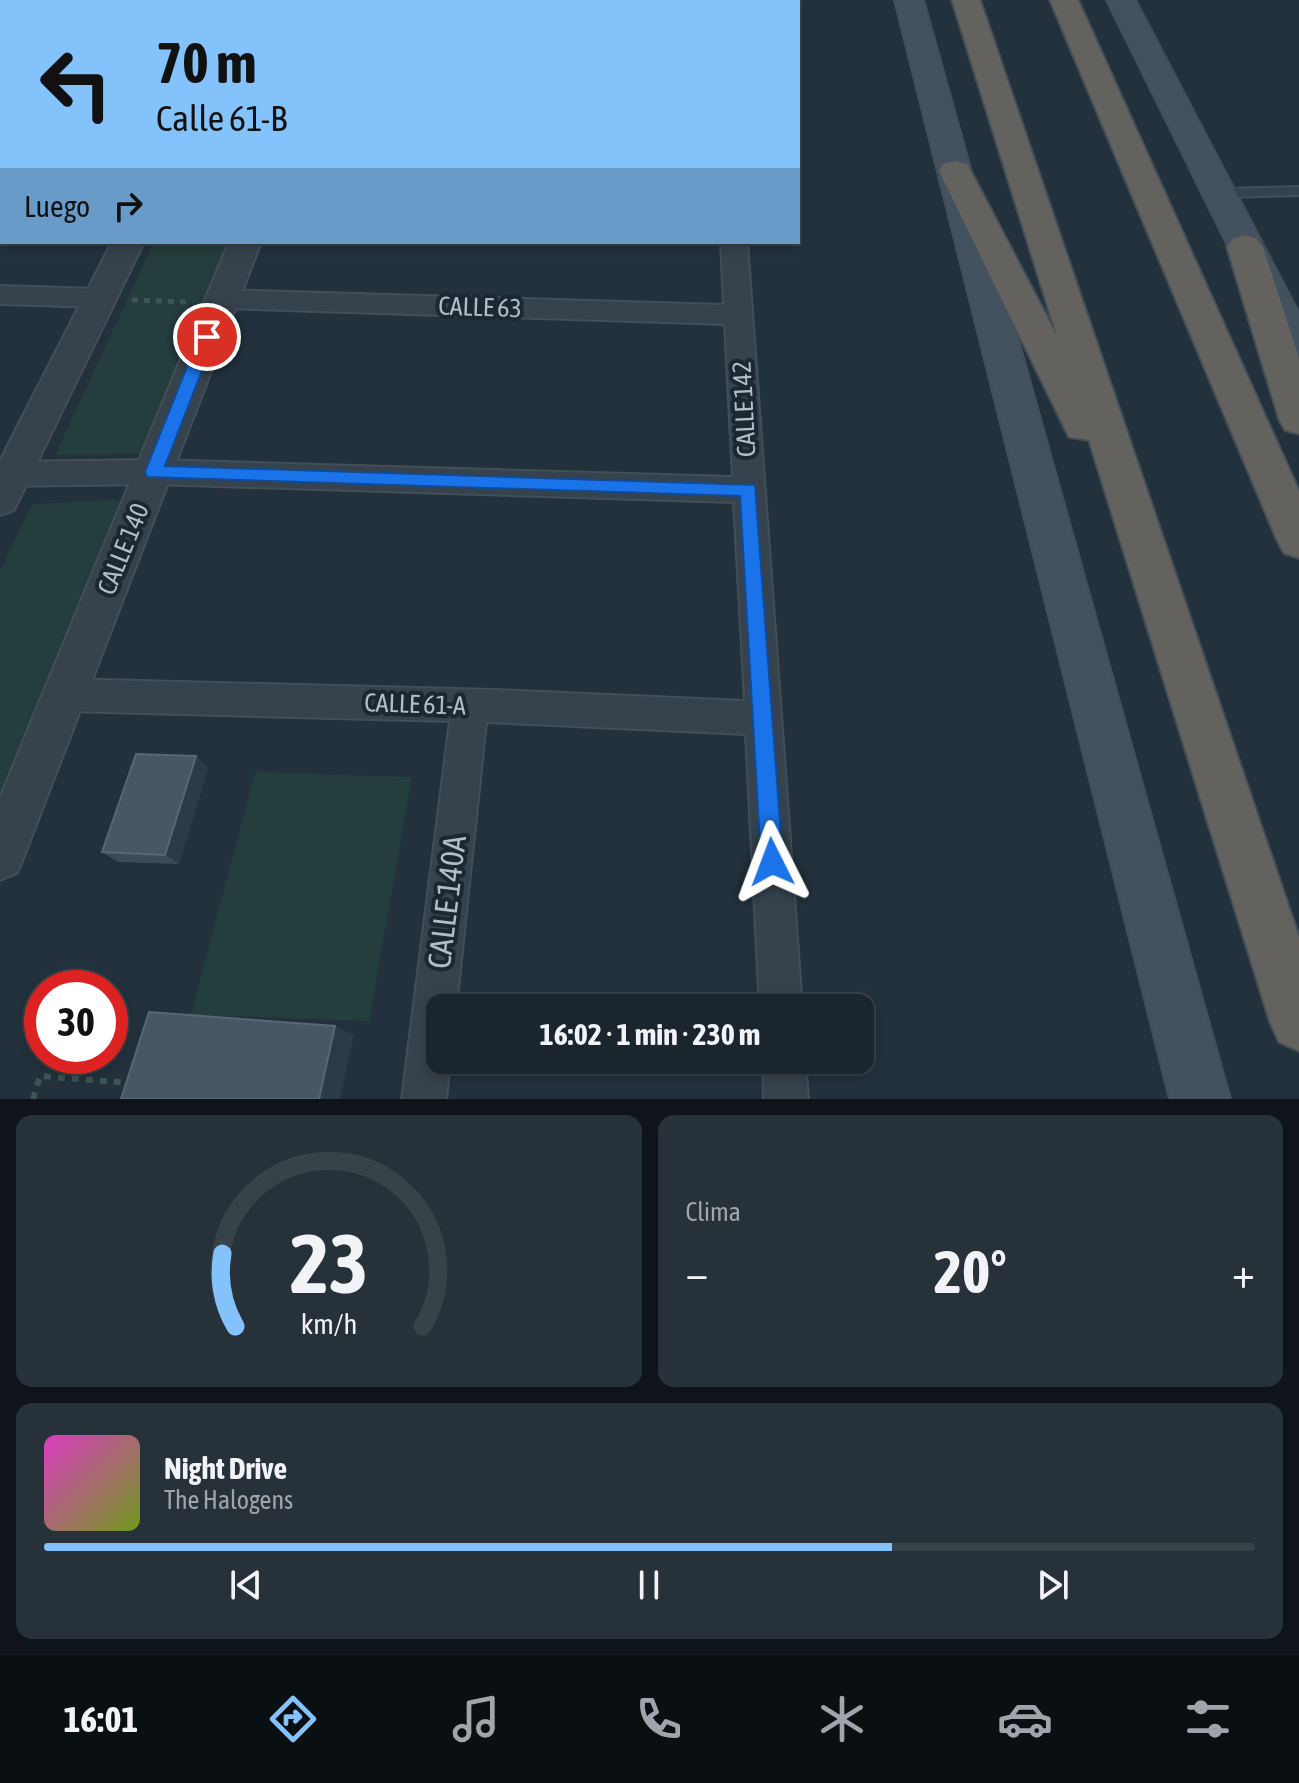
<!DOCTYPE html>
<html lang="es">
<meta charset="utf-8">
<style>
:root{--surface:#1a252d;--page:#273139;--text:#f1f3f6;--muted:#9fa5aa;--line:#384249;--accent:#83c2fb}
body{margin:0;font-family:"Asap Condensed",sans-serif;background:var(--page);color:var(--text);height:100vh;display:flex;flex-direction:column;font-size:30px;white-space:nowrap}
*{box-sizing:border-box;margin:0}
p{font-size:26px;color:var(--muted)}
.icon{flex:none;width:44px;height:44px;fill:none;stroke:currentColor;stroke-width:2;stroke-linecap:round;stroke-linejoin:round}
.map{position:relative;height:1099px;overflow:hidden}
.panel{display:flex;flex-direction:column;gap:16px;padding:16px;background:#0e1419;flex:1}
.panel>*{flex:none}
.banner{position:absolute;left:0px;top:0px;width:800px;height:244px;box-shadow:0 4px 12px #0003,0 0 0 2px var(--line);background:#83c2fb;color:#111;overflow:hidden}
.speed{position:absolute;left:24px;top:970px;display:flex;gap:16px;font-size:40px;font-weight:700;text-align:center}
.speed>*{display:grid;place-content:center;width:104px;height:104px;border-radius:50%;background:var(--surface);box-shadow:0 4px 12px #0003,0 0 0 2px var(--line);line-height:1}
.speed .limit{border:12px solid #d22;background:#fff;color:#111}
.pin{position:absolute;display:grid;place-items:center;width:68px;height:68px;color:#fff;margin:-34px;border:4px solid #fff;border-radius:50%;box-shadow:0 2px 8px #0007}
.me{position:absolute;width:88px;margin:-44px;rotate:357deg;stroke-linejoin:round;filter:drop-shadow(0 0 6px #0008)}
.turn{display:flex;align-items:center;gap:28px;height:168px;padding:0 24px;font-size:36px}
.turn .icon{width:104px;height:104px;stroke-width:2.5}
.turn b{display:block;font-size:56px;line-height:68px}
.then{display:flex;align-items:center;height:76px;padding:0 24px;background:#0003;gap:16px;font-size:30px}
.big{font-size:60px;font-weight:700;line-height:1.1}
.panel .tile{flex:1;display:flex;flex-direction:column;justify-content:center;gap:12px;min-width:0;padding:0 28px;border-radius:16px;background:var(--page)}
.panel .dial{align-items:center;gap:0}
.dial svg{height:208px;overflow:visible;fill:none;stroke:var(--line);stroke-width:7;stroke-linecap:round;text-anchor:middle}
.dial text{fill:var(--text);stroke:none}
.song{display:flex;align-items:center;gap:24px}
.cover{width:96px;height:96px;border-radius:12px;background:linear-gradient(135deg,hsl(310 70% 55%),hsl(80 70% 35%))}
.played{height:8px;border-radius:4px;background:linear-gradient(90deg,var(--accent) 70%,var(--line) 70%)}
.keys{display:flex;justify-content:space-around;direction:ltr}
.heat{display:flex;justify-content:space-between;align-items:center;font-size:44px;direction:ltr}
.panel .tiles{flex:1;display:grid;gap:16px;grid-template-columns:1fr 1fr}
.tile:last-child{grid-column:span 2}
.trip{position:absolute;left:426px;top:994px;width:448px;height:80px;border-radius:16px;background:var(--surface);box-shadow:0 4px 12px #0003,0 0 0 2px var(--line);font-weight:700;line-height:80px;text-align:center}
.tabs{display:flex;height:128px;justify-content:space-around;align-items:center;background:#0a0f12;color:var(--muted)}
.tabs .icon{width:56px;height:56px}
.tabs .current{color:var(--accent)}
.tabs b{font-size:36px;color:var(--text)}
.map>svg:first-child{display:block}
.green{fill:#243d3d}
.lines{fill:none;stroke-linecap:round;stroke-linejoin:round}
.service-casing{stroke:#424e58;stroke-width:4}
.minor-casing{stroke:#424e58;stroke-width:4}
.tertiary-casing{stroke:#424e58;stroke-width:4}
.secondary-casing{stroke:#424e58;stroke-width:4}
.trunk-casing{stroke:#414d57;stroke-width:4}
.path-far1{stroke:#3d5554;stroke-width:5;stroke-dasharray:6 6;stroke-linecap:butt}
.path{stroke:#3d5554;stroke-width:6;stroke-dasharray:7 7;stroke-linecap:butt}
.service{fill:#36424c;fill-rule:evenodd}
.minor{fill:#36424c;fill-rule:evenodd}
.tertiary{fill:#36424c;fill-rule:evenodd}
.secondary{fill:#44525f;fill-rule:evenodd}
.trunk{fill:#64625f;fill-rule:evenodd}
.wall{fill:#3a4c58}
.shaded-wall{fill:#2b3c48}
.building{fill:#475864;stroke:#576874;stroke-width:2}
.route{fill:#1a73e8;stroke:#114b97;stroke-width:2}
.labels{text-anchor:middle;stroke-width:8;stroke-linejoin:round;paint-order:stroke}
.street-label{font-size:26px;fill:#b1bdc8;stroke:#1b2731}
.near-street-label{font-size:32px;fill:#b1bdc8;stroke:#1b2731}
</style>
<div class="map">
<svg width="1299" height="1099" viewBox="0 0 1299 1099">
<rect width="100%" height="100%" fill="#22313c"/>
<path class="green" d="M154,242H236L152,454L55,455Z
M133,499L0,825V571L32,504Z
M255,772L412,777L369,1021L191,1015Z"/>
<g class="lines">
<g class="service-casing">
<path id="service" d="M1299,187V195L1218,197L1212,193L1218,189Z"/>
</g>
<g class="minor-casing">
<path id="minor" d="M709,0H729V2H709Z
M0,46H2V58H0Z
M0,154H2V168H0Z
M721,242H747L802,1008H760L746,734L486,722L456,1008H440V1060H450L446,1099H402L450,721L66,711L54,706L48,695L54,684L66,679L494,690L745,701L734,502L154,484L0,486V462L154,460L733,477L725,324L222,308L213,306L209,299L213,292L222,290L724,305Z
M0,286L100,289L109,291L113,298L109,305L100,307L0,304Z
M763,1060H805L808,1099H764Z"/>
</g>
<g class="tertiary-casing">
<path id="tertiary" d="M217,0H243V2H217Z
M317,0H343V2H317Z
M112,242H144L14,510L0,515V461Z
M229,242H261L24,856L17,873L0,880V798Z"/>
</g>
<g class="secondary-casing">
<path id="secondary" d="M895,0H923L1230,1099H1170Z
M1107,0H1135L1299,314V365L1286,361L1280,351Z"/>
</g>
<g class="trunk-casing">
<path id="trunk" d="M952,0H980L1299,937V1051L1279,1042L1270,1022L1089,440L1069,437L939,171L943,164L955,161L967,164L1057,336Z
M1050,0H1078L1299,491V558L1284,553L1277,540Z
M1245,235L1257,239L1263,247L1299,358V434L1285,430L1279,419L1227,247L1233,239Z"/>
</g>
<path class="path-far1" d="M132,300L186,302"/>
<path class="path" d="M33,1099L40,1076L130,1083"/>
<use href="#service" class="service"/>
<use href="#minor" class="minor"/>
<use href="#tertiary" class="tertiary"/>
<use href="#secondary" class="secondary"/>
<use href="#trunk" class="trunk"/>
</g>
<path class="wall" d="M196,756L208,768L179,864L118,862L102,852Z"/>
<path class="shaded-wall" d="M196,756L208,768L179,864L165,855Z
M335,1026L354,1035L340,1099H319Z"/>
<path class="building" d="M136,754L196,756L165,855L102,852Z
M149,1012L335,1026L319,1099H121Z"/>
<path class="route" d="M207,331L215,337L165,466L755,485L783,862L780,869L772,873L764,869L761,862L740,496L147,477L145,472L199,337Z"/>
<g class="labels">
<g class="street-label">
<text transform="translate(480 307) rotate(2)" y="9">CALLE 63</text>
<text transform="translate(744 409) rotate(-93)" y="9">CALLE 142</text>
<text transform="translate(123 549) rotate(-68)" y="9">CALLE 140</text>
<text transform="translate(415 704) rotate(2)" y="9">CALLE 61-A</text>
</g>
<g class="near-street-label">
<text transform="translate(447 902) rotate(-83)" y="11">CALLE 140A</text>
</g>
</g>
</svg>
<div class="speed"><div class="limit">30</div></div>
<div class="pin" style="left:207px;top:337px;background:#d93025"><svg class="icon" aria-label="arrive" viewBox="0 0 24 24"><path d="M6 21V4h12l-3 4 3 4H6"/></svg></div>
<svg class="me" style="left:772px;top:862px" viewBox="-20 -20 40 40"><path d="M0-17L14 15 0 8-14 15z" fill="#1a73e8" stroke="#fff" stroke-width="4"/></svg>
<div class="trip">16:02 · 1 min · 230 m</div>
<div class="banner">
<div class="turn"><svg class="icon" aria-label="left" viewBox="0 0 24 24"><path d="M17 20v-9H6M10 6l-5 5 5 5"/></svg><div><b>70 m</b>Calle 61-B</div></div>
<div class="then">Luego<svg class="icon" aria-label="right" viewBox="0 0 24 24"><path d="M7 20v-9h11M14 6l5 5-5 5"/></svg></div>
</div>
</div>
<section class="panel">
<div class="tiles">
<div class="tile dial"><svg viewBox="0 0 100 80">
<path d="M14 69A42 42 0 1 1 86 69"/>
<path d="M14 69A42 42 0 0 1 9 41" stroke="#83c2fb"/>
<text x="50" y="56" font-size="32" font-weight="700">23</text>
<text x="50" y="72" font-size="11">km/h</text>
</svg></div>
<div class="tile"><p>Clima</p>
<div class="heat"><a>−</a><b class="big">20°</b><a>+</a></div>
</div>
<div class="tile">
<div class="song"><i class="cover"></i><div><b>Night Drive</b><p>The Halogens</p></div></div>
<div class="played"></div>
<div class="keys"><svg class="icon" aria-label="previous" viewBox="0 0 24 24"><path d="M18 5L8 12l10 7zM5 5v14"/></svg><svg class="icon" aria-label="pause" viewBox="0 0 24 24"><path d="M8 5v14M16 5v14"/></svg><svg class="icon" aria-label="next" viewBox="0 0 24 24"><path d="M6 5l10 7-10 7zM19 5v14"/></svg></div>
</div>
</div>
</section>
<nav class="tabs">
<b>16:01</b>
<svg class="icon current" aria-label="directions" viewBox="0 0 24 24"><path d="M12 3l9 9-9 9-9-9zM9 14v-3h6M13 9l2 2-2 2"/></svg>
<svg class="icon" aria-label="music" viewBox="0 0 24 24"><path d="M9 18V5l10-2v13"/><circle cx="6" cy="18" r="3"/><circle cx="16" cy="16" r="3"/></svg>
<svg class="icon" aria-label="phone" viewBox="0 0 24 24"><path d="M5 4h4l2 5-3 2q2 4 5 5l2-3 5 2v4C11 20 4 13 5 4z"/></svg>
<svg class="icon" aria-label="climate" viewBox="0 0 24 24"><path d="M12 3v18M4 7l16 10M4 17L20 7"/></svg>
<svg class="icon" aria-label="car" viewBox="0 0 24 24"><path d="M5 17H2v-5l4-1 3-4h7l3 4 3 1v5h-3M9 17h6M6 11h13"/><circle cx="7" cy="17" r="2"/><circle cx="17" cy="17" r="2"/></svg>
<svg class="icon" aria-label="filters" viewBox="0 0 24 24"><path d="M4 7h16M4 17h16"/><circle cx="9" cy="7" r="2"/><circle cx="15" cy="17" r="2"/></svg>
</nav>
